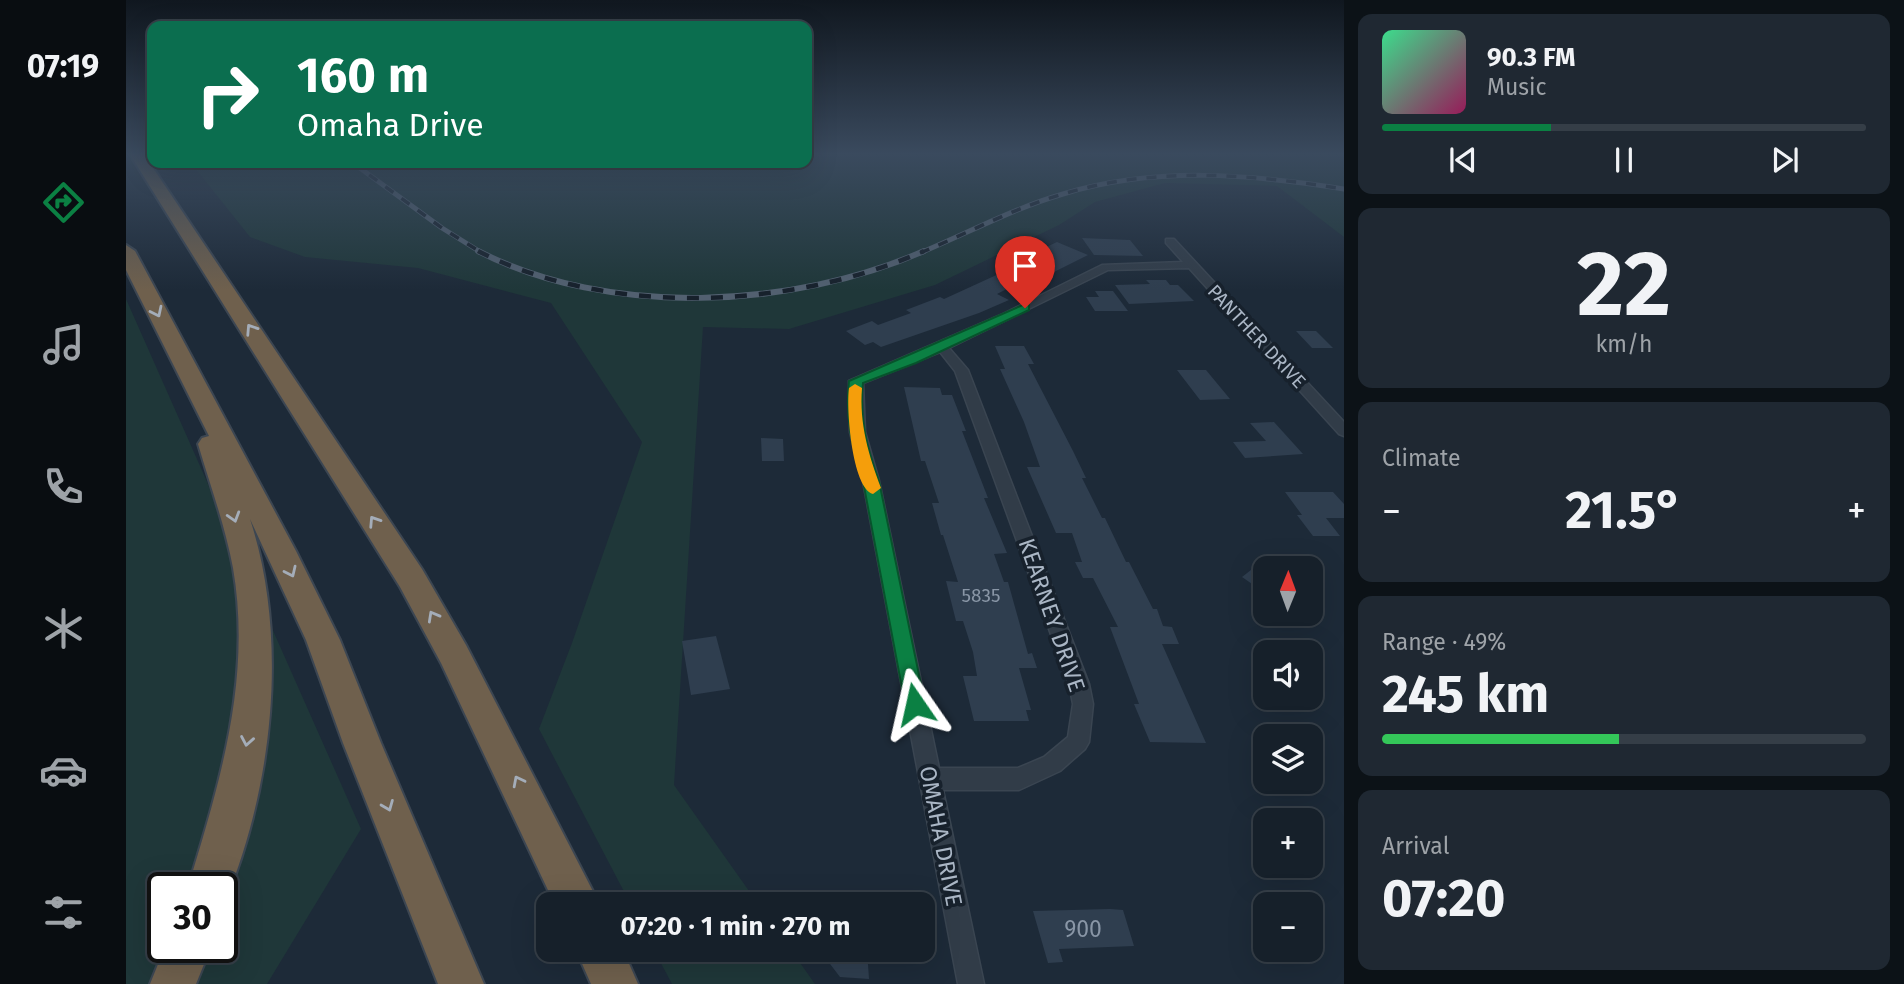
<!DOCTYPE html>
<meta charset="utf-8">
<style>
:root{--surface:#16202a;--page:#1f2832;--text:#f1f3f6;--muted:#9ea3a8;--line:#353e47;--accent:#0b8043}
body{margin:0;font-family:"Fira Sans",sans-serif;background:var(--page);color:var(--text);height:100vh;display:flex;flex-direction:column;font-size:26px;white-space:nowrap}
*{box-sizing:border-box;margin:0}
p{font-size:23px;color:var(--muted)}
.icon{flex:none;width:38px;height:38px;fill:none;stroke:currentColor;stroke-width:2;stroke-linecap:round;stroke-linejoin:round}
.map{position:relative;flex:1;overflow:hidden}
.drawer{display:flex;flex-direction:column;gap:14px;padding:14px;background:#0c1217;width:560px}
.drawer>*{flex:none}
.banner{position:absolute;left:21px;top:21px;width:665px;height:147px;border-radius:14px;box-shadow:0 7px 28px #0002,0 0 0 2px var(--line);background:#0b6e4f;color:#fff;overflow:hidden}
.needle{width:46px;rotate:1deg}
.controls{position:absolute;left:1127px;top:556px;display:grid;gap:14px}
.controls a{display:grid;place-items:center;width:70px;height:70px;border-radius:14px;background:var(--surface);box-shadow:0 7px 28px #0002,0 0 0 2px var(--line);font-size:35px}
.speed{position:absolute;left:21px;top:872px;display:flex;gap:14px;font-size:35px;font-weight:700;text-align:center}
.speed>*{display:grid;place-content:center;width:91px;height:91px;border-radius:50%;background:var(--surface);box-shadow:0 7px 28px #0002,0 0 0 2px var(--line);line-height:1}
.speed .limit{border:4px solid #111;border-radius:10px;background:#fff;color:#111}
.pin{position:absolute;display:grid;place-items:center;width:60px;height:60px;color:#fff;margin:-72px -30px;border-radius:50% 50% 50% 0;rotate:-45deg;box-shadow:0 0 7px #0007}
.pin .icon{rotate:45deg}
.me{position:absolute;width:77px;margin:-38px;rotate:349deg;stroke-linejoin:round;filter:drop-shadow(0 0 5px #0008)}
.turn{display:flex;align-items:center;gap:24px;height:147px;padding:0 35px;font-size:32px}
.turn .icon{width:91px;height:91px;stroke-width:2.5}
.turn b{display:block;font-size:49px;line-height:60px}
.big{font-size:52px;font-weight:700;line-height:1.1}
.drawer .widget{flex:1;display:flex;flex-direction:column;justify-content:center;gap:10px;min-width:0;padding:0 24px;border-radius:14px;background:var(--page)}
.drawer .dial{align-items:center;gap:0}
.dial b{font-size:91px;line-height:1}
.song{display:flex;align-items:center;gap:21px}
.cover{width:84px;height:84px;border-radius:10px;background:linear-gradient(135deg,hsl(150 70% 55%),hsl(330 70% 35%))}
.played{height:7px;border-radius:4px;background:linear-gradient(90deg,var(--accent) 35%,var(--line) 35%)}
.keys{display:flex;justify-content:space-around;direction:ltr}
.heat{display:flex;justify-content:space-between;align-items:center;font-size:38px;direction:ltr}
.charge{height:10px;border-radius:5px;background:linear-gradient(90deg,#34c759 49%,var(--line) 0)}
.trip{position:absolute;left:410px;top:892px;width:399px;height:70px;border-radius:14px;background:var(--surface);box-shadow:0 7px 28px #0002,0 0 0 2px var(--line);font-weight:700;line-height:70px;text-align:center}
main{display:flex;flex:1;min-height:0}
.tabs{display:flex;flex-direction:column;width:126px;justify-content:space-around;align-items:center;background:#090d11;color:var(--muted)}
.tabs .icon{width:49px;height:49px}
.tabs .on{color:var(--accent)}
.tabs b{font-size:32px;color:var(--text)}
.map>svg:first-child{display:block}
.green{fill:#1f3739;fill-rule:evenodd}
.building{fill:#2f3e4f}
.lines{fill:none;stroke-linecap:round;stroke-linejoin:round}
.minor-casing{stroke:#3a4551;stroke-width:3}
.motorway-casing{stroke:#3c4652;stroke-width:4}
.minor{fill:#313c48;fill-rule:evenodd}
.motorway{fill:#6f604d;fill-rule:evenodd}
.rail-far1-casing{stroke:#526070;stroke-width:5}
.rail-casing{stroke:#526070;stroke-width:6}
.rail-far1{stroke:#17212c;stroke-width:3.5;stroke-dasharray:10;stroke-linecap:butt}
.rail{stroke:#17212c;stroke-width:4.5;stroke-dasharray:12;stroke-linecap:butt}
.oneway{stroke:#a4adb9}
.route{fill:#0b8043;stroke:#07532c;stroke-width:2}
.slow{fill:#f59e0b}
.labels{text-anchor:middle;stroke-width:7;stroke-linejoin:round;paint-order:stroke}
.far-street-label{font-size:19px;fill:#aab6c5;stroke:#17212c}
.number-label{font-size:19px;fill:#8996a6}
.street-label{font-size:23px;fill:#aab6c5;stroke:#17212c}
.near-number-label{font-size:23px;fill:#8996a6}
</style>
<main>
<nav class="tabs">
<b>07:19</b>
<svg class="icon on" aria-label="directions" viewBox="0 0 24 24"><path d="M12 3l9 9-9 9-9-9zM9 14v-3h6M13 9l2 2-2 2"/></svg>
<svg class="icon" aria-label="music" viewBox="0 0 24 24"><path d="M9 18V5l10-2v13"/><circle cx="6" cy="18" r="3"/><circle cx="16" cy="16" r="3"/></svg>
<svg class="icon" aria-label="phone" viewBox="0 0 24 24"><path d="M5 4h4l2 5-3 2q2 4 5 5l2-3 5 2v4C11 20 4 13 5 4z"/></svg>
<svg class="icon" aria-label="climate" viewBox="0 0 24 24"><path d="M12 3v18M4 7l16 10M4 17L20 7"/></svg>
<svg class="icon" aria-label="car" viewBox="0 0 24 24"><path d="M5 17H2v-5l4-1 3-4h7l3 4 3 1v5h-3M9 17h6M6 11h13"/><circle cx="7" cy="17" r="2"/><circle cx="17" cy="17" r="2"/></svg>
<svg class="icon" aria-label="filters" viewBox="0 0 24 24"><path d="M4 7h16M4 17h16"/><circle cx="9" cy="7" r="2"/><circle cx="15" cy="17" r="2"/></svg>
</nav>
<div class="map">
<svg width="1218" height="984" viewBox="0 0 1218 984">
<rect width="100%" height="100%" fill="#1d2a38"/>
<path class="green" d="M681,153H1218V237L1151,186L1039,183L969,202L933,225L809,285L663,329L577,327L548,785L633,905H505L413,729L446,643L516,442L425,303L292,268L179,257L124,237L65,163H681Z
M0,299L235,829L141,984H0ZM37,887H96V947H37Z
M528,950H665L689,984H546Z"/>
<path class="building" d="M956,238L1004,240L1017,256L968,255Z
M931,242L962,255L912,280L904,277L871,294L883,300L853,313L755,347L747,342L739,345L720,331L746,321L752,325L785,313L780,310L814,297L818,299L877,272L872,270Z
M1020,280H1040L1044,285H1052L1068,301L1003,304L989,285L1024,284Z
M969,291H987L1002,311H969L960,297H973Z
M1170,331H1190L1207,348H1186Z
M869,346H898L908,364H902L947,451L960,478H956L976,518H979L1000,562H1003L1027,609H1031L1037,626L1046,627L1053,644H1036L1080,743L1024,742L1008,704H1013L984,627H992L967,578H957L949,562H956L946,533H930L901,467H914L898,422L874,369H879Z
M1051,370H1080L1104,399L1074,400Z
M778,387L814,388L816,395H826L840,431H836L862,498H858L881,553L868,554L878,582H882L902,654L906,653L911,668H893L905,710H900L903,721H848L837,676H851L847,652L837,621H830L820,581L832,582L817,535H815L806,503H813L799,461H795Z
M1148,422L1177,454L1119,458L1107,442L1140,441L1124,423Z
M635,438L657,439L658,461H636Z
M1159,492H1207L1218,504V518H1200L1214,536H1187L1171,515H1176Z
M1139,559V593L1116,577Z
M590,636L604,689L565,695L556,641Z
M984,909L997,910L1008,946L933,949L937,962L922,963L907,911Z
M700,950H741L743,979L714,977L701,960Z"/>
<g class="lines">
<g class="minor-casing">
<path id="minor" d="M1040,239H1048L1218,422V436L1213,434L1063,268L982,270L823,348L842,370L963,684L967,704L963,742L959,749L934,771L893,790H817L858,984H832L737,481L724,432L723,381L875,315L976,265L1057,262L1040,243ZM814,352L829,371L943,684L947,704L942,737L918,757L892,768H813L753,481L739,432L737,383Z"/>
</g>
<g class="motorway-casing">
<path id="motorway" d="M3,153H17L296,569L340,645L474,905H429L315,663L274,587Z
M0,245L9,251L170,551L214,640L255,743L358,984H312L217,743L180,640L124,519C163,639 147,786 99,902L96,904V887H62C94,782 126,678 107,568C99,525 84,485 72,444L76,438L83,436L0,270Z
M39,947H85L70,984H24Z
M450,950H497L512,984H465Z"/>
</g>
<use href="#minor" class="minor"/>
<use href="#motorway" class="motorway"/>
<g class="rail-far1-casing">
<path id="rail-far1" d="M227,163L316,228L356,253
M794,253C842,233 888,208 937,194C1029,166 1125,174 1218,189"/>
</g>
<g class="rail-casing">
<path id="rail" d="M352,251C483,318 666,309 798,251"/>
</g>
<use href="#rail-far1" class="rail-far1"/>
<use href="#rail" class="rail"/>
</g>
<defs><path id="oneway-chevron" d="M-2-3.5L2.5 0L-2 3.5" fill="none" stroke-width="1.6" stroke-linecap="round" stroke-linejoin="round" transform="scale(1.75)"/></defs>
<g class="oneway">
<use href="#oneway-chevron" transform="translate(31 312) rotate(64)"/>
<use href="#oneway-chevron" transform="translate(125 329) rotate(-123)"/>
<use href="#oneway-chevron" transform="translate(108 517) rotate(73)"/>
<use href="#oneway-chevron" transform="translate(248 521) rotate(-123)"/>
<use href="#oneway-chevron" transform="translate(165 572) rotate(65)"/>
<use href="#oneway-chevron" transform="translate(307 616) rotate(-119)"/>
<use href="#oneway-chevron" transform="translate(121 741) rotate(100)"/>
<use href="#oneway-chevron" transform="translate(392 781) rotate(-117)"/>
<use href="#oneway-chevron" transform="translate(262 806) rotate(68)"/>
</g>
<linearGradient id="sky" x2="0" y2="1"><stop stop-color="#10171f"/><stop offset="0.53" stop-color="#3a4a5e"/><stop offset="1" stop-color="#3a4a5e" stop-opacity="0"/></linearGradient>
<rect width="1218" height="290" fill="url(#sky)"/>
<path class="route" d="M899,304L903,305V310L790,363L737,383C733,418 741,449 753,481L799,704L796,710L789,713L782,710L779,704L737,481C726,448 719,417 723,381Z"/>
<path class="slow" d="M729,384L736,388C733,424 743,456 755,488L747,494C726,488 720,408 723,388Z"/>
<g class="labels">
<g class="far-street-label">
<text transform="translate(1131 336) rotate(47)" y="7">PANTHER DRIVE</text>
</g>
<g class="number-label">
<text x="855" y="602">5835</text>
</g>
<g class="street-label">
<text transform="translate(926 615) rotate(71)" y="8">KEARNEY DRIVE</text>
<text transform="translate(815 836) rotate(79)" y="8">OMAHA DRIVE</text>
</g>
<g class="near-number-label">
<text x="957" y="937">900</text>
</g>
</g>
</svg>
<div class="controls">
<a><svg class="needle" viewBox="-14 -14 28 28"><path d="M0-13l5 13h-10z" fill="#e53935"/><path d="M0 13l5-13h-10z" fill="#9ea3a8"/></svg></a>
<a><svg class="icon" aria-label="sound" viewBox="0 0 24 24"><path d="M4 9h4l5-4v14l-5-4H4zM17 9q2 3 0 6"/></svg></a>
<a><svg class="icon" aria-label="layers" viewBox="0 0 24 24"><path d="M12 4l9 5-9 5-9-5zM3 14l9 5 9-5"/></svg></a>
<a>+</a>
<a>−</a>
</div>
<div class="speed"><div class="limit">30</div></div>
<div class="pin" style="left:899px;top:308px;background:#d93025"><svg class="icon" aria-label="arrive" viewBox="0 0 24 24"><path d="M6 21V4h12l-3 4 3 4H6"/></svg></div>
<svg class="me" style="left:789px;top:704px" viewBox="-20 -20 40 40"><path d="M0-17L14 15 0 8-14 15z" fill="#0b8043" stroke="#fff" stroke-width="4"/></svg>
<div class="trip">07:20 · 1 min · 270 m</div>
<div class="banner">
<div class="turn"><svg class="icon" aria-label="right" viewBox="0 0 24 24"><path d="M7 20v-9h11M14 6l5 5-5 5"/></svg><div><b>160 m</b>Omaha Drive</div></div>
</div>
</div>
<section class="drawer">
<div class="widget">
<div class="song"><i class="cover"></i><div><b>90.3 FM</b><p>Music</p></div></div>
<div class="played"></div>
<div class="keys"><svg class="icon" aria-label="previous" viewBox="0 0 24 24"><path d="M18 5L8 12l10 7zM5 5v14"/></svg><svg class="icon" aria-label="pause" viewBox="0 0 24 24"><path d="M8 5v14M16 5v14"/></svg><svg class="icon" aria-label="next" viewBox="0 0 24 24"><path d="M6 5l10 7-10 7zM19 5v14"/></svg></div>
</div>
<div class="widget dial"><b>22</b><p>km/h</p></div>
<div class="widget"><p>Climate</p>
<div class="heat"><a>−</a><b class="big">21.5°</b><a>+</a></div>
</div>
<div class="widget"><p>Range · 49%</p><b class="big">245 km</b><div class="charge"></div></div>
<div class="widget"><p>Arrival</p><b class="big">07:20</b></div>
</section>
</main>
